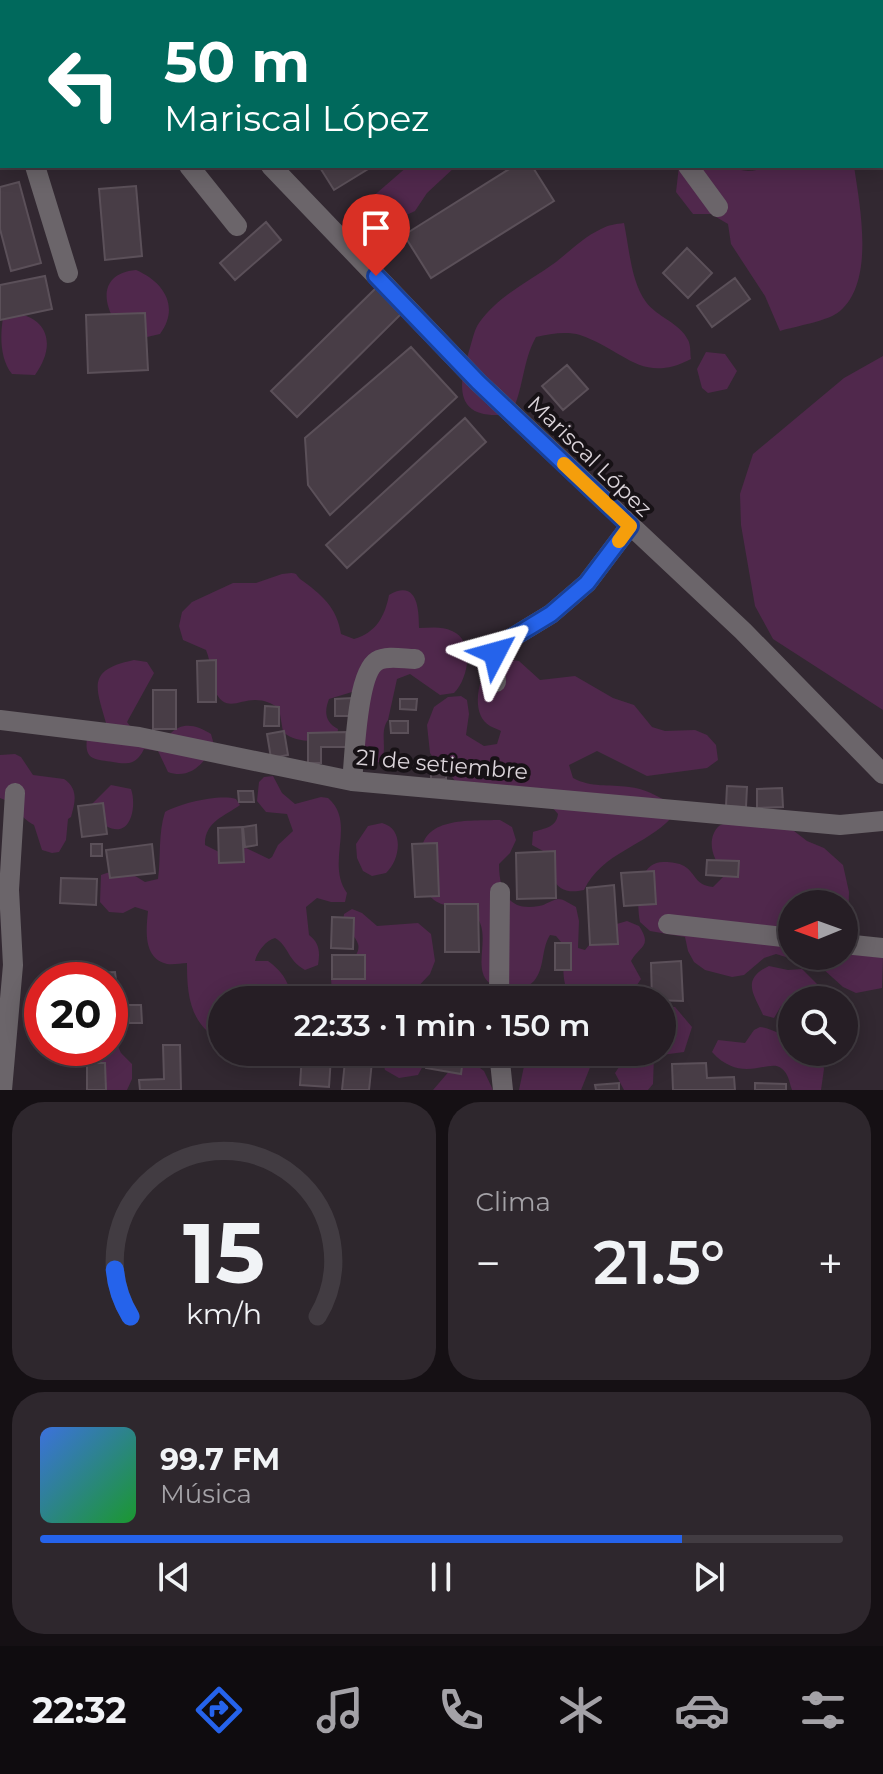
<!DOCTYPE html>
<html lang="es">
<meta charset="utf-8">
<style>
:root{--surface:#261e25;--page:#2e272d;--text:#f1f3f6;--muted:#a4a2a7;--line:#423c42;--accent:#2563eb}
body{margin:0;font-family:Montserrat,sans-serif;background:var(--page);color:var(--text);height:100vh;display:flex;flex-direction:column;font-size:30px;white-space:nowrap}
*{box-sizing:border-box;margin:0}
p{font-size:26px;color:var(--muted)}
.icon{flex:none;width:44px;height:44px;fill:none;stroke:currentColor;stroke-width:2;stroke-linecap:round;stroke-linejoin:round}
.map{position:relative;height:1090px;overflow:hidden}
.side{display:flex;flex-direction:column;gap:12px;padding:12px;background:#151014;flex:1}
.side>*{flex:none}
.hud{position:absolute;left:0px;top:0px;width:884px;height:168px;box-shadow:0 4px 20px #0003,0 0 0 2px var(--line);background:#00695c;color:#fff;overflow:hidden}
.needle{width:52px;rotate:269deg}
.fabs{position:absolute;left:778px;top:890px;display:grid;gap:16px}
.fabs a{display:grid;place-items:center;width:80px;height:80px;border-radius:50%;background:var(--surface);box-shadow:0 4px 20px #0003,0 0 0 2px var(--line);font-size:40px}
.speed{position:absolute;left:24px;top:962px;display:flex;gap:16px;font-size:40px;font-weight:700;text-align:center}
.speed>*{display:grid;place-content:center;width:104px;height:104px;border-radius:50%;background:var(--surface);box-shadow:0 4px 20px #0003,0 0 0 2px var(--line);line-height:1}
.speed .limit{border:12px solid #d22;background:#fff;color:#111}
.pin{position:absolute;display:grid;place-items:center;width:68px;height:68px;color:#fff;margin:-82px -34px;border-radius:50% 50% 50% 0;rotate:-45deg;box-shadow:0 0 8px #0007}
.pin .icon{rotate:45deg}
.me{position:absolute;width:88px;margin:-44px;rotate:51deg;stroke-linejoin:round;filter:drop-shadow(0 0 6px #0008)}
.turn{display:flex;align-items:center;gap:28px;height:168px;padding:0 32px;font-size:36px}
.turn .icon{width:104px;height:104px;stroke-width:2.5}
.turn b{display:block;font-size:56px;line-height:68px}
.big{font-size:60px;font-weight:600;line-height:1.1}
.side .card{flex:1;display:flex;flex-direction:column;justify-content:center;gap:12px;min-width:0;padding:0 28px;border-radius:32px;background:var(--page)}
.side .dial{align-items:center;gap:0}
.dial svg{height:208px;overflow:visible;fill:none;stroke:var(--line);stroke-width:7;stroke-linecap:round;text-anchor:middle}
.dial text{fill:var(--text);stroke:none}
.song{display:flex;align-items:center;gap:24px}
.cover{width:96px;height:96px;border-radius:12px;background:linear-gradient(135deg,hsl(220 70% 55%),hsl(130 70% 35%))}
.played{height:8px;border-radius:4px;background:linear-gradient(90deg,var(--accent) 80%,var(--line) 80%)}
.keys{display:flex;justify-content:space-around;direction:ltr}
.heat{display:flex;justify-content:space-between;align-items:center;font-size:44px;direction:ltr}
.side .tiles{flex:1;display:grid;gap:12px;grid-template-columns:1fr 1fr}
.card:last-child{grid-column:span 2}
.trip{position:absolute;left:208px;top:986px;width:468px;height:80px;border-radius:40px;background:var(--surface);box-shadow:0 4px 20px #0003,0 0 0 2px var(--line);font-weight:600;line-height:80px;text-align:center}
.dock{display:flex;height:128px;justify-content:space-around;align-items:center;background:#0f0c0f;color:var(--muted)}
.dock .icon{width:56px;height:56px}
.dock .active{color:var(--accent)}
.dock b{font-size:36px;color:var(--text)}
.map>svg:first-child{display:block}
.green{fill:#50284c;fill-rule:evenodd}
.building{fill:#483d46;stroke:#5b5059;stroke-width:2}
.lines{fill:none;stroke-linecap:round;stroke-linejoin:round}
.minor{stroke:#6b656a;stroke-width:20}
.highway{stroke:#c2b5c0;stroke-width:24}
.route-casing{stroke:#184099;stroke-width:20}
.route{stroke:#2563eb;stroke-width:14}
.slow{stroke:#f59e0b;stroke-width:14}
.labels{text-anchor:middle;stroke-width:8;stroke-linejoin:round;paint-order:stroke}
.street-label{font-size:22px;fill:#dbd4da;stroke:#171216}
</style>
<div class="map">
<svg width="883" height="1090" viewBox="0 0 883 1090">
<rect width="100%" height="100%" fill="#322831"/>
<path class="green" d="M408,166H456L427,193L415,211L362,236L348,218Z
M679,166H732C742,173 756,172 765,166H854C860,207 875,281 840,311C829,321 796,326 780,331L765,296L731,244L728,224L711,214H693L676,192Z
M624,223C629,247 631,282 646,302C657,317 680,323 688,340C691,345 690,354 691,359C641,385 625,350 580,335C566,331 550,334 536,337C522,362 524,389 511,414C459,421 455,394 469,351C472,342 474,330 479,323C499,295 530,281 556,262C571,250 584,237 601,229C608,225 616,224 624,223Z
M136,270C164,282 180,307 160,334L134,340C106,323 89,274 136,270Z
M16,313C52,320 54,349 35,375L12,374C0,359 0,336 3,318Z
M706,352L725,354L737,371L727,389L708,393L702,388L697,369Z
M883,356V710L773,639L755,606L741,525L740,494L753,454L844,378Z
M282,574C287,574 291,572 296,574C297,575 298,577 300,579C321,594 337,607 341,634L354,639C376,633 385,616 389,595C417,579 419,608 419,628C430,628 442,626 452,631C476,641 468,679 454,693L440,695L410,674L397,679L388,720C379,732 388,749 381,762L368,763L363,754L352,692L329,699C324,712 325,722 338,729L337,737C320,742 297,744 283,732L279,708C271,703 265,700 255,700C239,700 226,712 216,693C211,681 212,664 206,650L183,640L179,626L182,612L192,602L233,583H256Z
M504,659L519,661L540,680L575,676L613,698L634,705L652,727L665,731L695,730L707,735L716,745L718,760L707,768L647,776L597,751L569,765L573,778C592,788 608,784 629,787C644,788 657,796 670,803L672,817C646,846 602,852 584,890C554,897 551,876 545,852L532,845L533,832C545,828 556,828 558,814L545,799L455,781L442,763L434,759L430,753L427,725L434,707L448,697L461,696L467,700L469,714L466,735L484,746L497,744L501,731C498,729 493,728 490,726C469,714 479,675 491,661Z
M134,660L147,662L154,673L127,722L130,726L170,734C182,721 197,725 211,734L214,745C205,763 190,780 168,772L158,751L144,749C137,764 128,765 113,762C95,759 84,761 87,738L106,723C96,687 86,670 134,660Z
M15,754L21,757L33,775L64,779C79,789 75,803 71,817L68,819L66,840L59,852L52,853L42,850L34,825C20,818 14,802 0,798V755Z
M273,776L282,793L295,804L321,797L328,798C357,823 325,862 347,893L345,902H331L317,898L306,907L309,935C320,943 320,953 318,965L305,970C287,960 289,946 275,938C266,940 257,952 255,961H268C283,972 289,982 292,1000H222V1044C217,1039 212,1036 207,1031C188,1013 187,987 187,963C181,963 174,965 167,964C143,958 146,931 148,911L135,907L123,913L109,912L100,902L101,875C118,868 130,872 145,882L158,879C161,856 158,834 165,812C181,803 219,794 236,799L240,805C225,816 204,822 205,845L223,854L246,848L269,859L272,857L278,845L293,831L287,814L266,812L257,801L259,782L264,777Z
M111,785L131,789C137,806 131,840 106,826C99,822 96,811 92,804Z
M500,820L512,827L516,840L510,853L499,864C499,892 509,912 539,906C546,905 551,900 558,899C564,899 570,904 576,907L579,921L578,948L585,950L603,928L627,921L639,926C653,947 639,946 631,961L641,979L627,1000H575C557,984 567,962 561,942L556,936L550,935C541,949 545,968 534,981C526,989 516,990 506,989C463,983 493,942 478,919C469,905 445,909 434,900C424,893 424,879 422,867C413,816 465,821 500,820Z
M733,820L785,824L807,841L824,848L843,865L849,892L848,921L844,939L883,956L882,988L856,993L843,987L822,968L776,954L764,958L744,975L732,977L705,970L694,962L688,951L685,937L650,931L640,922C636,902 637,860 665,862C671,862 679,863 684,866C697,874 694,885 713,887L723,877L724,870C712,861 706,838 719,826C720,825 731,821 733,820ZM792,904H844V956H792Z
M382,823C405,829 400,860 386,873L372,876L363,871L357,858L356,844L368,826Z
M352,909L362,913L377,926L418,923L431,934L435,961L430,974L413,992V1000H353L346,995L332,992L331,979C340,972 362,956 358,944C356,937 347,929 343,922L344,914Z
M769,966L788,970L802,969L819,986V1000H792V1004L781,1006L774,1018L763,1015C756,997 739,980 769,966Z
M662,1006L675,1007L692,1027L684,1052L654,1056L653,1084L648,1090H624L615,1073L629,1052H662Z
M760,1027C773,1028 780,1037 792,1035V1052H820L824,1069L821,1090H792C789,1082 789,1074 781,1068C769,1058 742,1085 712,1052L718,1040L745,1043L754,1030Z
M110,1029L121,1053L132,1064V1079L127,1090H104L101,1066L92,1048H110Z
M380,1052H424L425,1062L418,1075L399,1078L385,1070Z
M527,1052H593L591,1065L581,1090H519Z
M472,1062L484,1071L493,1090H433L451,1069Z"/>
<path class="building" d="M319,166H367L368,169L334,190Z
M514,166H532L554,201L431,278L404,235Z
M19,182L41,263L11,271L0,229V187Z
M136,186L142,256L105,260L99,189Z
M266,222L281,240L235,280L220,263Z
M687,248L712,273L688,298L663,273Z
M45,276L52,309L0,320V285Z
M735,278L750,299L712,327L697,306Z
M376,288L401,314L297,417L271,391Z
M145,313L148,370L88,373L86,315Z
M411,347L457,397L330,515L308,485L305,438Z
M567,365L588,389L563,410L542,386Z
M465,418L486,442L347,568L326,545Z
M216,660V702H198L197,661Z
M153,690H176V729H153Z
M352,698V716H335V699Z
M400,699H417L416,710L400,709Z
M265,706L279,707V726H264Z
M390,721H408V733H391Z
M284,731L288,755L271,758L267,734Z
M346,732L347,747H321V763H308V733Z
M431,765H446V779H431Z
M727,786L747,787L746,807L726,806Z
M782,788L783,807L757,808V789Z
M238,791H253L254,802H239Z
M103,803L107,834L82,837L78,806Z
M256,825L257,845L245,847L243,827Z
M242,827L244,862L219,863L218,828Z
M437,843L439,896L415,897L412,844Z
M91,844H102V856H91Z
M152,844L155,873L110,878L106,850Z
M555,851L556,898L517,899L516,853Z
M707,860L739,861L738,877L706,875Z
M654,871L656,904L624,906L621,873Z
M61,878L97,879L96,905L60,903Z
M614,885L618,944L590,945L587,888Z
M445,904H478L479,952H445Z
M332,917L354,918L353,949L331,948Z
M555,943H571V970H555Z
M332,955H365V979H332Z
M681,961L683,1001L652,1000L651,963Z
M115,972L116,980H97L96,973Z
M110,988L118,989L114,1013L110,1012Z
M554,990V1000H534V991Z
M128,1005H141L142,1023H129Z
M163,1045H180L181,1090H140L139,1080L164,1079Z
M346,1052H373L369,1090H342Z
M428,1052H464L461,1074L426,1068Z
M302,1055L331,1057L329,1087L300,1085Z
M87,1063H105L106,1090H87Z
M706,1063L707,1078L734,1077L735,1090H673L672,1064Z
M619,1083V1090H596L595,1085Z
M755,1083L786,1084V1090H755Z"/>
<g class="lines">
<path class="minor" d="M23,0V2
M123,0L125,2
M594,0L595,2
M35,166L68,273
M189,166L237,226
M271,166L478,382L743,631L883,774
M688,166L718,207
M496,682L494,660L500,645L551,614L587,583L630,526
M0,720L139,737L352,781L840,825L883,821
M352,781C355,757 356,674 377,661C387,655 404,659 415,659
M668,924L792,938
M844,944L883,948
M499,1000L500,892
M499,1052L503,1090
M2,1090L13,965L9,890L15,793"/>
<path class="highway" d="M363,2L371,0
M507,2L515,0
M0,85H2
M0,129L2,128"/>
</g>
<g class="lines">
<g class="route-casing">
<path id="route" d="M376,276L478,382L630,526L587,583L551,614L500,645L495,653"/>
</g>
<use href="#route" class="route"/>
<path class="slow" d="M564,464L630,526L619,541"/>
</g>
<g class="labels">
<g class="street-label">
<text transform="translate(590 456) rotate(44)" y="8">Mariscal López</text>
<text transform="translate(442 764) rotate(5)" y="8">21 de setiembre</text>
</g>
</g>
</svg>
<div class="fabs">
<a><svg class="needle" viewBox="-14 -14 28 28"><path d="M0-13l5 13h-10z" fill="#e53935"/><path d="M0 13l5-13h-10z" fill="#a4a2a7"/></svg></a>
<a><svg class="icon" aria-label="search" viewBox="0 0 24 24"><circle cx="10" cy="10" r="6"/><path d="M15 15l6 6"/></svg></a>
</div>
<div class="speed"><div class="limit">20</div></div>
<div class="pin" style="left:376px;top:276px;background:#d93025"><svg class="icon" aria-label="arrive" viewBox="0 0 24 24"><path d="M6 21V4h12l-3 4 3 4H6"/></svg></div>
<svg class="me" style="left:495px;top:653px" viewBox="-20 -20 40 40"><path d="M0-17L14 15 0 8-14 15z" fill="#2563eb" stroke="#fff" stroke-width="4"/></svg>
<div class="trip">22:33 · 1 min · 150 m</div>
<div class="hud">
<div class="turn"><svg class="icon" aria-label="left" viewBox="0 0 24 24"><path d="M17 20v-9H6M10 6l-5 5 5 5"/></svg><div><b>50 m</b>Mariscal López</div></div>
</div>
</div>
<section class="side">
<div class="tiles">
<div class="card dial"><svg viewBox="0 0 100 80">
<path d="M14 69A42 42 0 1 1 86 69"/>
<path d="M14 69A42 42 0 0 1 8 51" stroke="#2563eb"/>
<text x="50" y="56" font-size="32" font-weight="700">15</text>
<text x="50" y="72" font-size="11">km/h</text>
</svg></div>
<div class="card"><p>Clima</p>
<div class="heat"><a>−</a><b class="big">21.5°</b><a>+</a></div>
</div>
<div class="card">
<div class="song"><i class="cover"></i><div><b>99.7 FM</b><p>Música</p></div></div>
<div class="played"></div>
<div class="keys"><svg class="icon" aria-label="previous" viewBox="0 0 24 24"><path d="M18 5L8 12l10 7zM5 5v14"/></svg><svg class="icon" aria-label="pause" viewBox="0 0 24 24"><path d="M8 5v14M16 5v14"/></svg><svg class="icon" aria-label="next" viewBox="0 0 24 24"><path d="M6 5l10 7-10 7zM19 5v14"/></svg></div>
</div>
</div>
</section>
<nav class="dock">
<b>22:32</b>
<svg class="icon active" aria-label="directions" viewBox="0 0 24 24"><path d="M12 3l9 9-9 9-9-9zM9 14v-3h6M13 9l2 2-2 2"/></svg>
<svg class="icon" aria-label="music" viewBox="0 0 24 24"><path d="M9 18V5l10-2v13"/><circle cx="6" cy="18" r="3"/><circle cx="16" cy="16" r="3"/></svg>
<svg class="icon" aria-label="phone" viewBox="0 0 24 24"><path d="M5 4h4l2 5-3 2q2 4 5 5l2-3 5 2v4C11 20 4 13 5 4z"/></svg>
<svg class="icon" aria-label="climate" viewBox="0 0 24 24"><path d="M12 3v18M4 7l16 10M4 17L20 7"/></svg>
<svg class="icon" aria-label="car" viewBox="0 0 24 24"><path d="M5 17H2v-5l4-1 3-4h7l3 4 3 1v5h-3M9 17h6M6 11h13"/><circle cx="7" cy="17" r="2"/><circle cx="17" cy="17" r="2"/></svg>
<svg class="icon" aria-label="filters" viewBox="0 0 24 24"><path d="M4 7h16M4 17h16"/><circle cx="9" cy="7" r="2"/><circle cx="15" cy="17" r="2"/></svg>
</nav>
